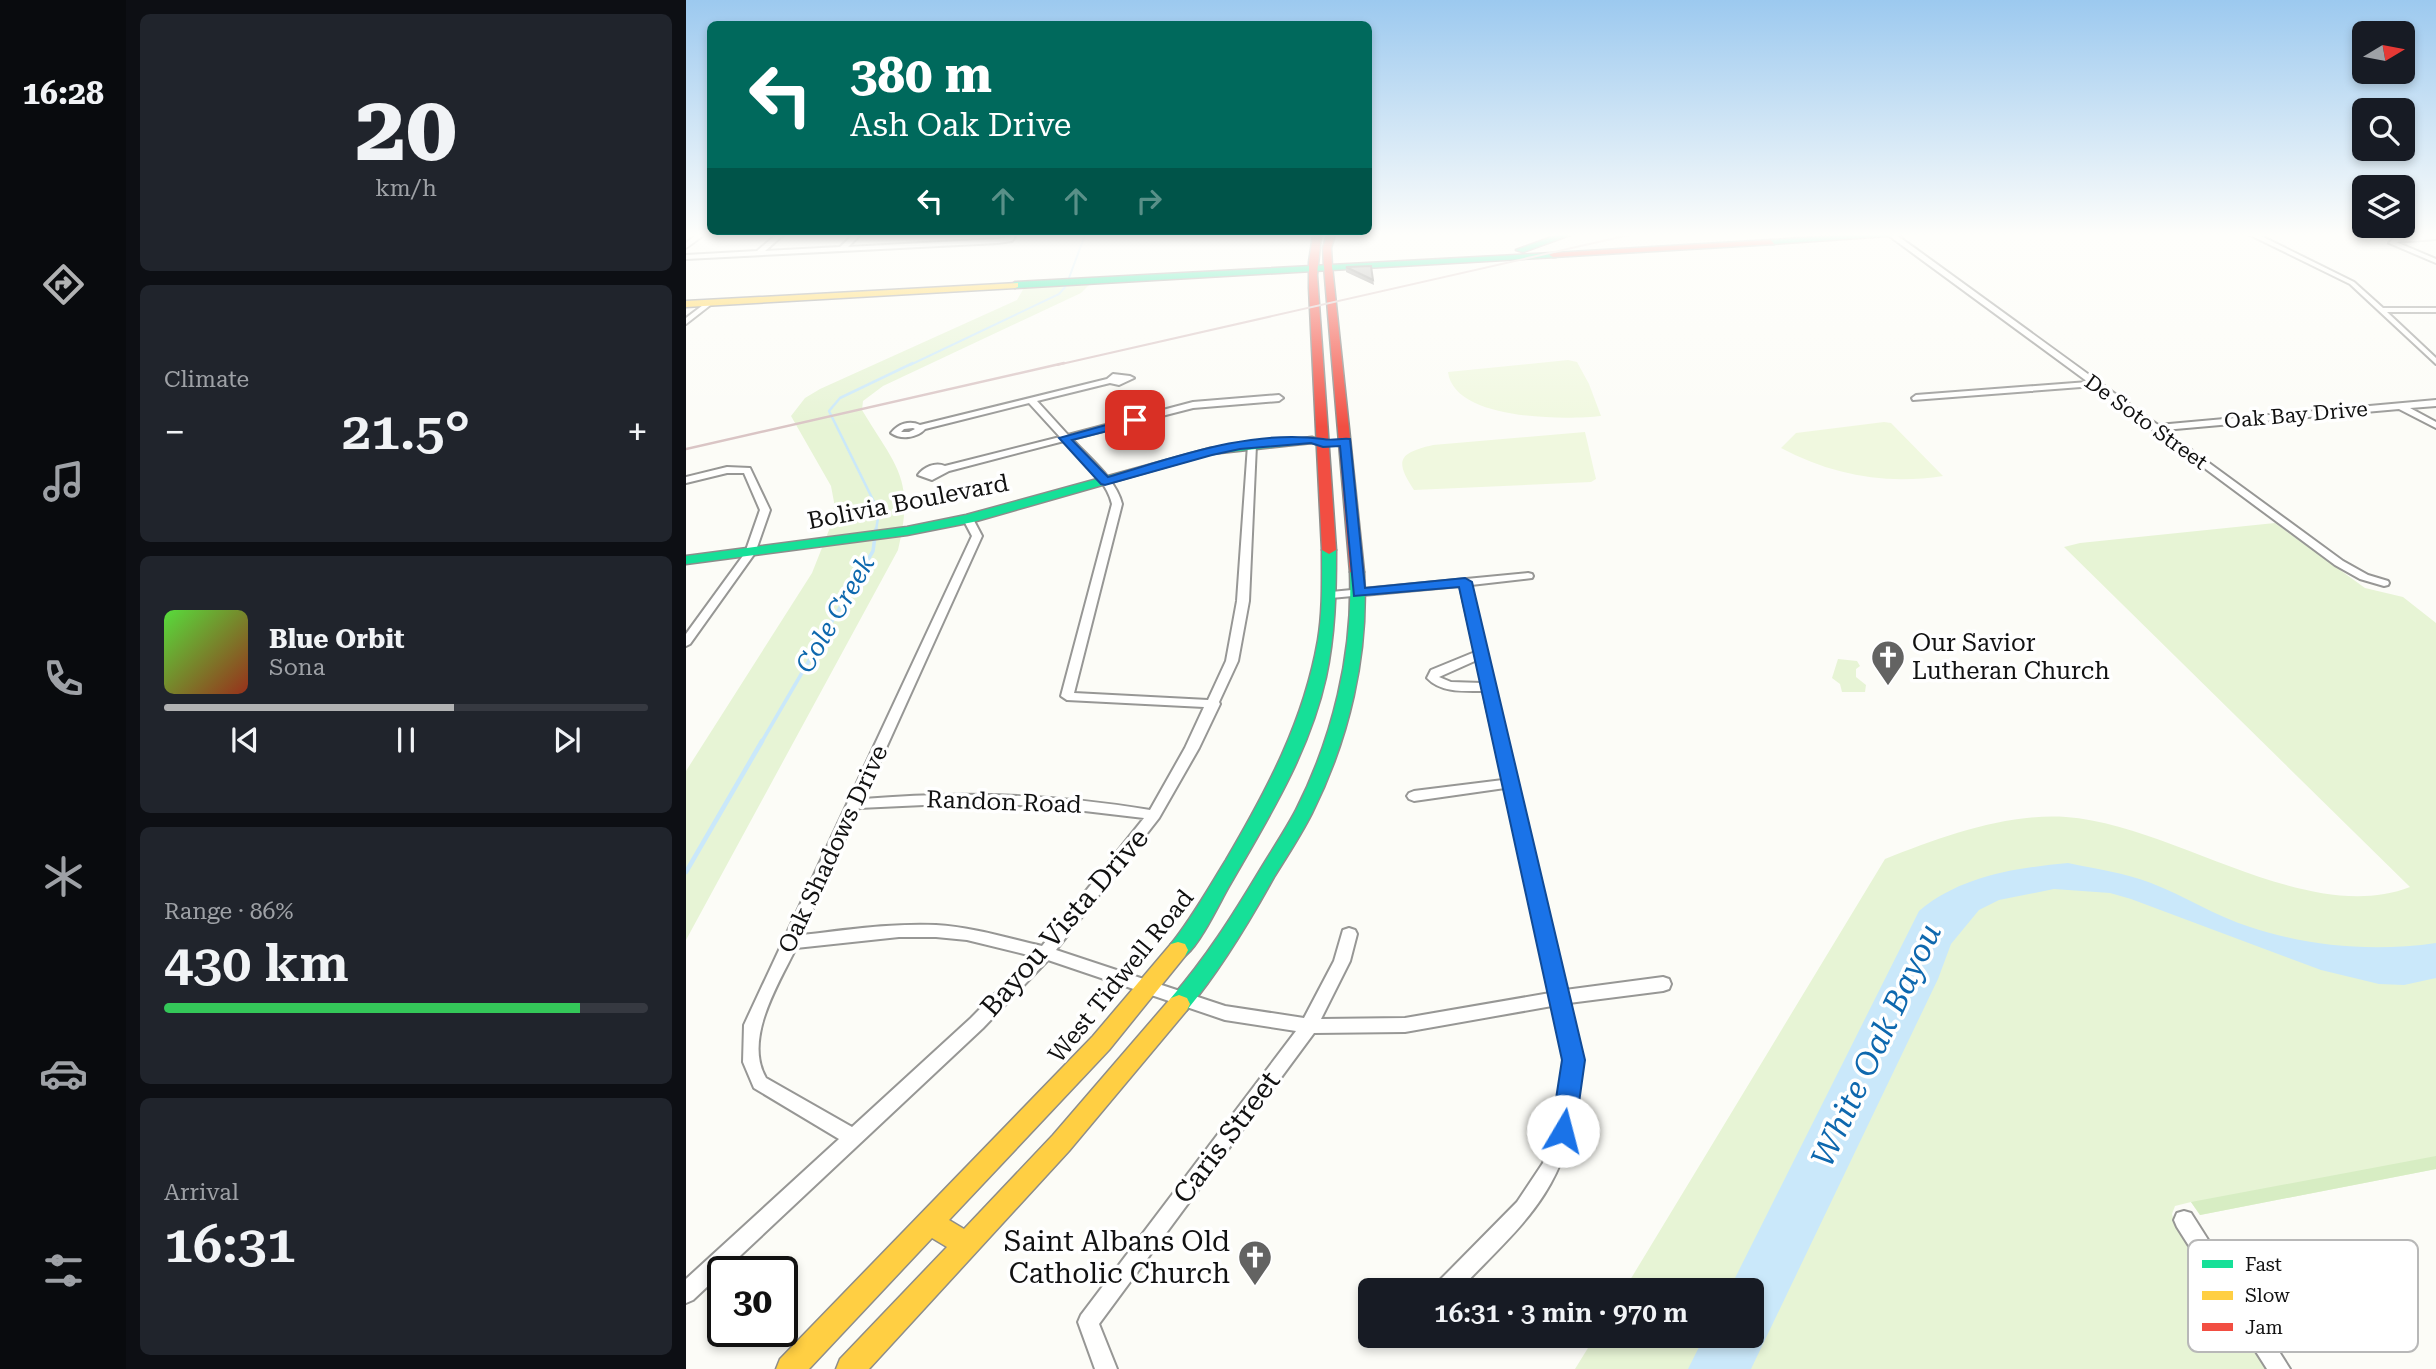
<!DOCTYPE html>
<meta charset="utf-8">
<style>
:root{--surface:#171b24;--page:#20242c;--text:#f1f3f6;--muted:#9ea1a6;--line:#363941;--accent:#b1b2b3}
body{margin:0;font-family:"Roboto Serif",serif;background:var(--page);color:var(--text);height:100vh;display:flex;flex-direction:column;font-size:26px;white-space:nowrap}
*{box-sizing:border-box;margin:0}
p{font-size:23px;color:var(--muted)}
.icon{flex:none;width:38px;height:38px;fill:none;stroke:currentColor;stroke-width:2;stroke-linecap:round;stroke-linejoin:round}
.map{position:relative;flex:1;overflow:hidden}
.side{display:flex;flex-direction:column;gap:14px;padding:14px;background:#0d0f14;width:560px}
.side>*{flex:none}
.hud{position:absolute;left:21px;top:21px;width:665px;height:214px;border-radius:10px;box-shadow:0 4px 10px #0003;background:#00695c;color:#fff;overflow:hidden}
.needle{width:46px;rotate:80deg}
.fabs{position:absolute;left:1666px;top:21px;display:grid;gap:14px}
.fabs a{display:grid;place-items:center;width:63px;height:63px;border-radius:10px;background:var(--surface);box-shadow:0 4px 10px #0003;font-size:35px}
.speed{position:absolute;left:21px;top:1256px;display:flex;gap:14px;font-size:35px;font-weight:700;text-align:center}
.speed>*{display:grid;place-content:center;width:91px;height:91px;border-radius:50%;background:var(--surface);box-shadow:0 4px 10px #0003;line-height:1}
.speed .limit{border:4px solid #111;border-radius:10px;background:#fff;color:#111}
.pin{position:absolute;display:grid;place-items:center;width:60px;height:60px;color:#fff;margin:-30px;border-radius:14px;box-shadow:0 4px 10px #0006}
.me{position:absolute;width:77px;margin:-38px;rotate:8deg;stroke-linejoin:round;filter:drop-shadow(0 0 5px #0008)}
.turn{display:flex;align-items:center;gap:24px;height:147px;padding:0 28px;font-size:32px}
.turn .icon{width:91px;height:91px;stroke-width:2.5}
.turn b{display:block;font-size:49px;line-height:60px}
.lanes{display:flex;align-items:center;height:66px;padding:0 28px;background:#0003;justify-content:center;gap:35px;direction:ltr}
.lanes .off{opacity:.35}
.big{font-size:52px;font-weight:600;line-height:1.1}
.side .widget{flex:1;display:flex;flex-direction:column;justify-content:center;gap:10px;min-width:0;padding:0 24px;border-radius:10px;background:var(--page)}
.side .dial{align-items:center;gap:0}
.dial b{font-size:91px;line-height:1}
.song{display:flex;align-items:center;gap:21px}
.cover{width:84px;height:84px;border-radius:10px;background:linear-gradient(135deg,hsl(110 70% 55%),hsl(10 70% 35%))}
.played{height:7px;border-radius:4px;background:linear-gradient(90deg,var(--accent) 60%,var(--line) 60%)}
.keys{display:flex;justify-content:space-around;direction:ltr}
.heat{display:flex;justify-content:space-between;align-items:center;font-size:38px;direction:ltr}
.charge{height:10px;border-radius:5px;background:linear-gradient(90deg,#34c759 86%,var(--line) 0)}
.trip{position:absolute;left:672px;top:1278px;width:406px;height:70px;border-radius:10px;background:var(--surface);box-shadow:0 4px 10px #0003;font-weight:600;line-height:70px;text-align:center}
main{display:flex;flex:1;min-height:0}
.dock{display:flex;flex-direction:column;width:126px;justify-content:space-around;align-items:center;background:#090b0e;color:var(--muted)}
.dock .icon{width:49px;height:49px}
.dock .active{color:var(--accent)}
.dock b{font-size:32px;color:var(--text)}
.map>svg:first-child{display:block}
.green{fill:#e7f4d5}
.forest{fill:#d7edc3}
.pitch{fill:#f0f8df}
.water{fill:#cae8fa}
.lines{fill:none;stroke-linecap:round;stroke-linejoin:round}
.stream-far3{stroke:#cae8fa;stroke-width:2}
.stream-far2{stroke:#cae8fa;stroke-width:2.5}
.stream-far1{stroke:#cae8fa;stroke-width:3.5}
.stream{stroke:#cae8fa;stroke-width:4.5}
.street-casing{stroke:#979795;stroke-width:4}
.fast-casing{stroke:#8d8d8b;stroke-width:3}
.slow-casing{stroke:#8d8d8b;stroke-width:3}
.jam-casing{stroke:#8d8d8b;stroke-width:3}
.street{fill:#fffffe;fill-rule:evenodd}
.fast{fill:#16e098;fill-rule:evenodd}
.slow{fill:#ffcf43;fill-rule:evenodd}
.jam{fill:#f24e42;fill-rule:evenodd}
.rail-far1{stroke:#dac5c5;stroke-width:2}
.rail{stroke:#dac5c5;stroke-width:2.5}
.wall{fill:#8a8886}
.building{fill:#a09e9c;stroke:#706f6d;stroke-width:2}
.route{fill:#1a73e8;stroke:#114b97;stroke-width:2}
.labels{text-anchor:middle;stroke-width:7;stroke-linejoin:round;paint-order:stroke}
.far-street-label{font-size:21px;fill:#111;stroke:#fff}
.street-label{font-size:24px;fill:#111;stroke:#fff}
.poi-label{font-size:24px;fill:#111;stroke:#fff;text-anchor:start}
.water-label{font-size:26px;font-style:italic;fill:#0e68ae;stroke:#fff}
.near-street-label{font-size:28px;fill:#111;stroke:#fff}
.near-poi-label{font-size:28px;fill:#111;stroke:#fff;text-anchor:end}
.near-water-label{font-size:32px;font-style:italic;fill:#0e68ae;stroke:#fff}
.key{fill:#fff;stroke:#b8b8b8;stroke-width:2}
.key-label{font-size:19px;fill:#111}
</style>
<main>
<nav class="dock">
<b>16:28</b>
<svg class="icon active" aria-label="directions" viewBox="0 0 24 24"><path d="M12 3l9 9-9 9-9-9zM9 14v-3h6M13 9l2 2-2 2"/></svg>
<svg class="icon" aria-label="music" viewBox="0 0 24 24"><path d="M9 18V5l10-2v13"/><circle cx="6" cy="18" r="3"/><circle cx="16" cy="16" r="3"/></svg>
<svg class="icon" aria-label="phone" viewBox="0 0 24 24"><path d="M5 4h4l2 5-3 2q2 4 5 5l2-3 5 2v4C11 20 4 13 5 4z"/></svg>
<svg class="icon" aria-label="climate" viewBox="0 0 24 24"><path d="M12 3v18M4 7l16 10M4 17L20 7"/></svg>
<svg class="icon" aria-label="car" viewBox="0 0 24 24"><path d="M5 17H2v-5l4-1 3-4h7l3 4 3 1v5h-3M9 17h6M6 11h13"/><circle cx="7" cy="17" r="2"/><circle cx="17" cy="17" r="2"/></svg>
<svg class="icon" aria-label="filters" viewBox="0 0 24 24"><path d="M4 7h16M4 17h16"/><circle cx="9" cy="7" r="2"/><circle cx="15" cy="17" r="2"/></svg>
</nav>
<section class="side">
<div class="widget dial"><b>20</b><p>km/h</p></div>
<div class="widget"><p>Climate</p>
<div class="heat"><a>−</a><b class="big">21.5°</b><a>+</a></div>
</div>
<div class="widget">
<div class="song"><i class="cover"></i><div><b>Blue Orbit</b><p>Sona</p></div></div>
<div class="played"></div>
<div class="keys"><svg class="icon" aria-label="previous" viewBox="0 0 24 24"><path d="M18 5L8 12l10 7zM5 5v14"/></svg><svg class="icon" aria-label="pause" viewBox="0 0 24 24"><path d="M8 5v14M16 5v14"/></svg><svg class="icon" aria-label="next" viewBox="0 0 24 24"><path d="M6 5l10 7-10 7zM19 5v14"/></svg></div>
</div>
<div class="widget"><p>Range · 86%</p><b class="big">430 km</b><div class="charge"></div></div>
<div class="widget"><p>Arrival</p><b class="big">16:31</b></div>
</section>
<div class="map">
<svg width="1750" height="1369" viewBox="0 0 1750 1369">
<rect width="100%" height="100%" fill="#fcfcf7"/>
<path class="green" d="M406,282L395,293L197,386L177,401L176,410C211,468 229,478 212,550L0,940V771L126,573L147,520L148,502L145,486L105,416L119,398L134,389L331,300L339,286Z
M1589,523L1679,588L1717,597L1750,623V1169L1514,1215L1505,1202L1489,1206L1486,1214L1488,1222L1580,1369H889L910,1335H1066V1290H938L1199,859C1255,837 1319,813 1380,817C1486,824 1620,927 1724,887L1378,547L1394,543Z
M1152,659L1171,661L1174,666L1170,669V677L1180,685L1179,692H1156L1154,684L1146,678Z"/>
<path class="forest" d="M1750,1156V1169L1514,1215L1505,1202Z"/>
<path class="pitch" d="M882,360L891,362L903,384L915,416C880,420 768,421 762,372Z
M1198,422L1205,423L1257,476C1200,485 1146,475 1095,448L1110,433Z
M899,432L910,479L905,482L728,490C708,460 713,453 747,445Z"/>
<path class="water" d="M1382,863C1410,869 1439,873 1465,883C1499,896 1529,916 1564,927C1624,947 1688,952 1750,943V978L1718,985L1693,984L1635,970L1445,899L1424,893L1368,889L1313,900L1293,910L1265,944L1252,979L1065,1369H1002L1019,1335H1066V1290H1043L1233,911C1275,876 1329,868 1382,863Z"/>
<g class="lines">
<path class="stream-far3" d="M224,365L373,294L380,286L399,235"/>
<path class="stream-far2" d="M190,530L193,512L143,411L154,398L227,363"/>
<path class="stream-far1" d="M75,743L187,551L190,529"/>
<path class="stream" d="M0,872L76,741"/>
<g class="street-casing">
<path id="street" d="M10,235H18L0,248V243Z
M90,235H97L79,251L154,247L167,235H174L162,247L312,239L330,235L326,241L312,243L0,259V255L71,251Z
M1202,235H1210L1230,249L1472,425L1750,400V406L1724,408L1750,422V428L1713,409L1478,430L1657,561L1682,575L1702,581L1703,583L1702,585L1698,586L1674,579L1649,565L1408,386L1227,400L1226,398L1230,395L1402,382Z
M1564,235H1573L1668,282L1697,308H1750V312H1701L1750,358V364L1664,284Z
M1750,235V239L1710,242L1750,259V263L1703,243L1708,238Z
M21,302L27,303L0,324V318Z
M427,374L444,376L448,378L433,385L424,383L351,401L382,435L507,402L593,395L597,398L593,401L507,408L386,439C403,458 430,479 436,504L388,693L522,700L540,661L551,601L562,445L566,442L570,445L563,601L552,661L533,702L534,704L513,748L473,818L370,950L539,1006L618,1018L648,961L657,930L663,928L669,930L671,934L664,961L635,1019L719,1018L864,993L819,788L728,801L723,799L721,796L723,793L728,791L817,780L797,691C778,691 755,693 741,678L745,670L789,652L774,586L645,598L639,595L645,592L842,573L846,574L847,576L846,578L785,585L879,990L977,977L983,979L985,984L983,989L977,991L883,1003C887,1022 895,1043 896,1061C896,1073 893,1086 891,1098C879,1193 835,1225 773,1290H753L752,1286L755,1279L831,1202L857,1163L869,1122L878,1060L866,1006L719,1032L628,1033L413,1324L431,1369H409L392,1322L395,1315L610,1031L539,1020L362,960L297,1028L7,1300L0,1303V1279L153,1139L68,1088L57,1062L58,1025L286,536L277,519L278,517H286L296,536L177,799C274,791 369,794 464,810L499,748L518,707L381,700L375,696L426,504C421,480 394,459 378,441L263,471L246,480L232,475C238,467 249,462 259,466L374,437L343,403L239,429C231,438 215,440 205,433C212,424 223,420 234,425L421,379ZM227,428L229,429L223,432H215L218,429ZM791,660L796,683L765,682L753,677ZM281,803L356,806L458,818L356,946C321,938 286,927 250,925C205,923 160,930 115,935L173,808ZM213,937H250L281,940L346,956L285,1018L166,1127L80,1078C57,1039 93,983 110,948Z
M41,467L64,468L84,510L69,553L4,644L0,646V634L59,553L74,510L58,473H41L0,483V477Z
M1498,1211L1505,1213L1604,1369H1581L1491,1227L1488,1220L1491,1213Z"/>
</g>
<g class="fast-casing">
<path id="fast" d="M871,235H884L837,252L830,250Z
M1160,235H1216L1085,244L1081,242L1085,240Z
M867,253L871,255L870,257L329,288L325,285L329,282Z
M626,437L643,443L637,446L626,443L525,454L287,522L221,535L0,564V556L221,527L280,515L524,448Z
M643,546L650,550C650,593 649,635 640,677C623,754 581,820 542,888C533,904 514,944 500,955C495,959 490,957 485,956L482,950L485,944C506,918 522,889 540,860C581,790 618,721 632,640C637,610 636,580 636,550Z
M671,568L678,572C683,655 663,739 626,813C615,835 601,856 588,877C562,924 535,969 501,1010L493,1013L485,1010L482,1004L485,998C520,958 547,915 574,870C586,850 599,831 610,810C647,737 667,654 664,572Z"/>
</g>
<g class="slow-casing">
<path id="slow" d="M332,283V287L329,288L0,307V301Z
M492,942L499,944L502,950L499,956L423,1050L263,1220L278,1229L367,1135L485,998L493,995L501,998L504,1004L501,1010L383,1151L183,1369H150L154,1359L261,1247L246,1238L123,1369H90L94,1359L407,1036L485,944Z"/>
</g>
<g class="jam-casing">
<path id="jam" d="M627,235H635L631,275L650,550L643,554L636,550L623,288V262Z
M641,235H649L645,248L646,266L678,572L671,576L664,572L638,266L637,248Z
M1085,240L1088,244L867,257L863,255L867,253Z"/>
</g>
<use href="#street" class="street"/>
<use href="#fast" class="fast"/>
<use href="#slow" class="slow"/>
<use href="#jam" class="jam"/>
<path class="rail-far1" d="M371,365L943,235"/>
<path class="rail" d="M0,449L378,363"/>
</g>
<path class="wall" d="M685,266L688,285L660,272V267Z"/>
<path class="building" d="M685,266L687,280L660,267Z"/>
<linearGradient id="sky" x2="0" y2="1"><stop stop-color="#9cc9ef"/><stop offset="0.55" stop-color="#fefefb"/><stop offset="1" stop-color="#fefefb" stop-opacity="0"/></linearGradient>
<rect width="1750" height="427" fill="url(#sky)"/>
<path class="route" d="M449,417L453,418V423L386,440L422,477C490,457 565,429 637,439C646,441 655,438 664,439L679,588L779,578L786,582L899,1060L889,1131L886,1138L877,1142L869,1138L865,1131L876,1060L773,587L668,596L654,446L637,447L625,443L554,449L526,455L419,485L415,484L373,438Z"/>
<defs>
<g id="church-pin" transform="scale(1.75)"><path d="M0 17L-7.5 6A9.5 9.5 0 1 1 7.5 6Z" fill="#636362" stroke="#fff"/><path d="M-1.2-6h2.4v3.5h3.3v2.4h-3.3V6h-2.4V-.1h-3.3v-2.4h3.3Z" fill="#fff"/></g>
</defs>
<g fill-rule="evenodd">
<use href="#church-pin" x="1202" y="657"/>
<use href="#church-pin" x="569" y="1257"/>
</g>
<g class="labels">
<g class="far-street-label">
<text transform="translate(1610 415) rotate(-5)" y="7">Oak Bay Drive</text>
<text transform="translate(1460 422) rotate(36)" y="7">De Soto Street</text>
</g>
<g class="street-label">
<text transform="translate(222 502) rotate(-11)" y="8">Bolivia Boulevard</text>
<text transform="translate(318 802) rotate(2)" y="8">Randon Road</text>
<text transform="translate(147 849) rotate(-65)" y="8">Oak Shadows Drive</text>
<text transform="translate(435 976) rotate(-51)" y="8">West Tidwell Road</text>
</g>
<g class="poi-label">
<text x="1226" y="651">Our Savior<tspan x="1226" dy="28">Lutheran Church</tspan></text>
</g>
<g class="water-label">
<text transform="translate(149 614) rotate(-60)" y="9">Cole Creek</text>
</g>
<g class="near-street-label">
<text transform="translate(378 922) rotate(-49)" y="10">Bayou Vista Drive</text>
<text transform="translate(540 1137) rotate(-53)" y="10">Caris Street</text>
</g>
<g class="near-poi-label">
<text x="544" y="1251">Saint Albans Old<tspan x="544" dy="32">Catholic Church</tspan></text>
</g>
<g class="near-water-label">
<text transform="translate(1190 1045) rotate(-65)" y="11">White Oak Bayou</text>
</g>
</g>
<rect x="1502" y="1240" width="230" height="112" rx="10" class="key"/>
<rect x="1516" y="1260" width="31" height="8" fill="#16e098"/>
<rect x="1516" y="1291" width="31" height="9" fill="#ffcf43"/>
<rect x="1516" y="1323" width="31" height="8" fill="#f24e42"/>
<g class="key-label">
<text x="1559" y="1271">Fast</text>
<text x="1559" y="1302">Slow</text>
<text x="1559" y="1334">Jam</text>
</g>
</svg>
<div class="fabs">
<a><svg class="needle" viewBox="-14 -14 28 28"><path d="M0-13l5 13h-10z" fill="#e53935"/><path d="M0 13l5-13h-10z" fill="#9ea1a6"/></svg></a>
<a><svg class="icon" aria-label="search" viewBox="0 0 24 24"><circle cx="10" cy="10" r="6"/><path d="M15 15l6 6"/></svg></a>
<a><svg class="icon" aria-label="layers" viewBox="0 0 24 24"><path d="M12 4l9 5-9 5-9-5zM3 14l9 5 9-5"/></svg></a>
</div>
<div class="speed"><div class="limit">30</div></div>
<div class="pin" style="left:449px;top:420px;background:#d93025"><svg class="icon" aria-label="arrive" viewBox="0 0 24 24"><path d="M6 21V4h12l-3 4 3 4H6"/></svg></div>
<svg class="me" style="left:877px;top:1131px" viewBox="-20 -20 40 40"><circle r="19" fill="#fff"/><path d="M0-13L10 11 0 6-10 11z" fill="#1a73e8"/></svg>
<div class="trip">16:31 · 3 min · 970 m</div>
<div class="hud">
<div class="turn"><svg class="icon" aria-label="left" viewBox="0 0 24 24"><path d="M17 20v-9H6M10 6l-5 5 5 5"/></svg><div><b>380 m</b>Ash Oak Drive</div></div>
<div class="lanes"><svg class="icon" aria-label="left" viewBox="0 0 24 24"><path d="M17 20v-9H6M10 6l-5 5 5 5"/></svg><svg class="icon off" aria-label="ahead" viewBox="0 0 24 24"><path d="M12 20V5M6 11l6-6 6 6"/></svg><svg class="icon off" aria-label="ahead" viewBox="0 0 24 24"><path d="M12 20V5M6 11l6-6 6 6"/></svg><svg class="icon off" aria-label="right" viewBox="0 0 24 24"><path d="M7 20v-9h11M14 6l5 5-5 5"/></svg></div>
</div>
</div>
</main>
